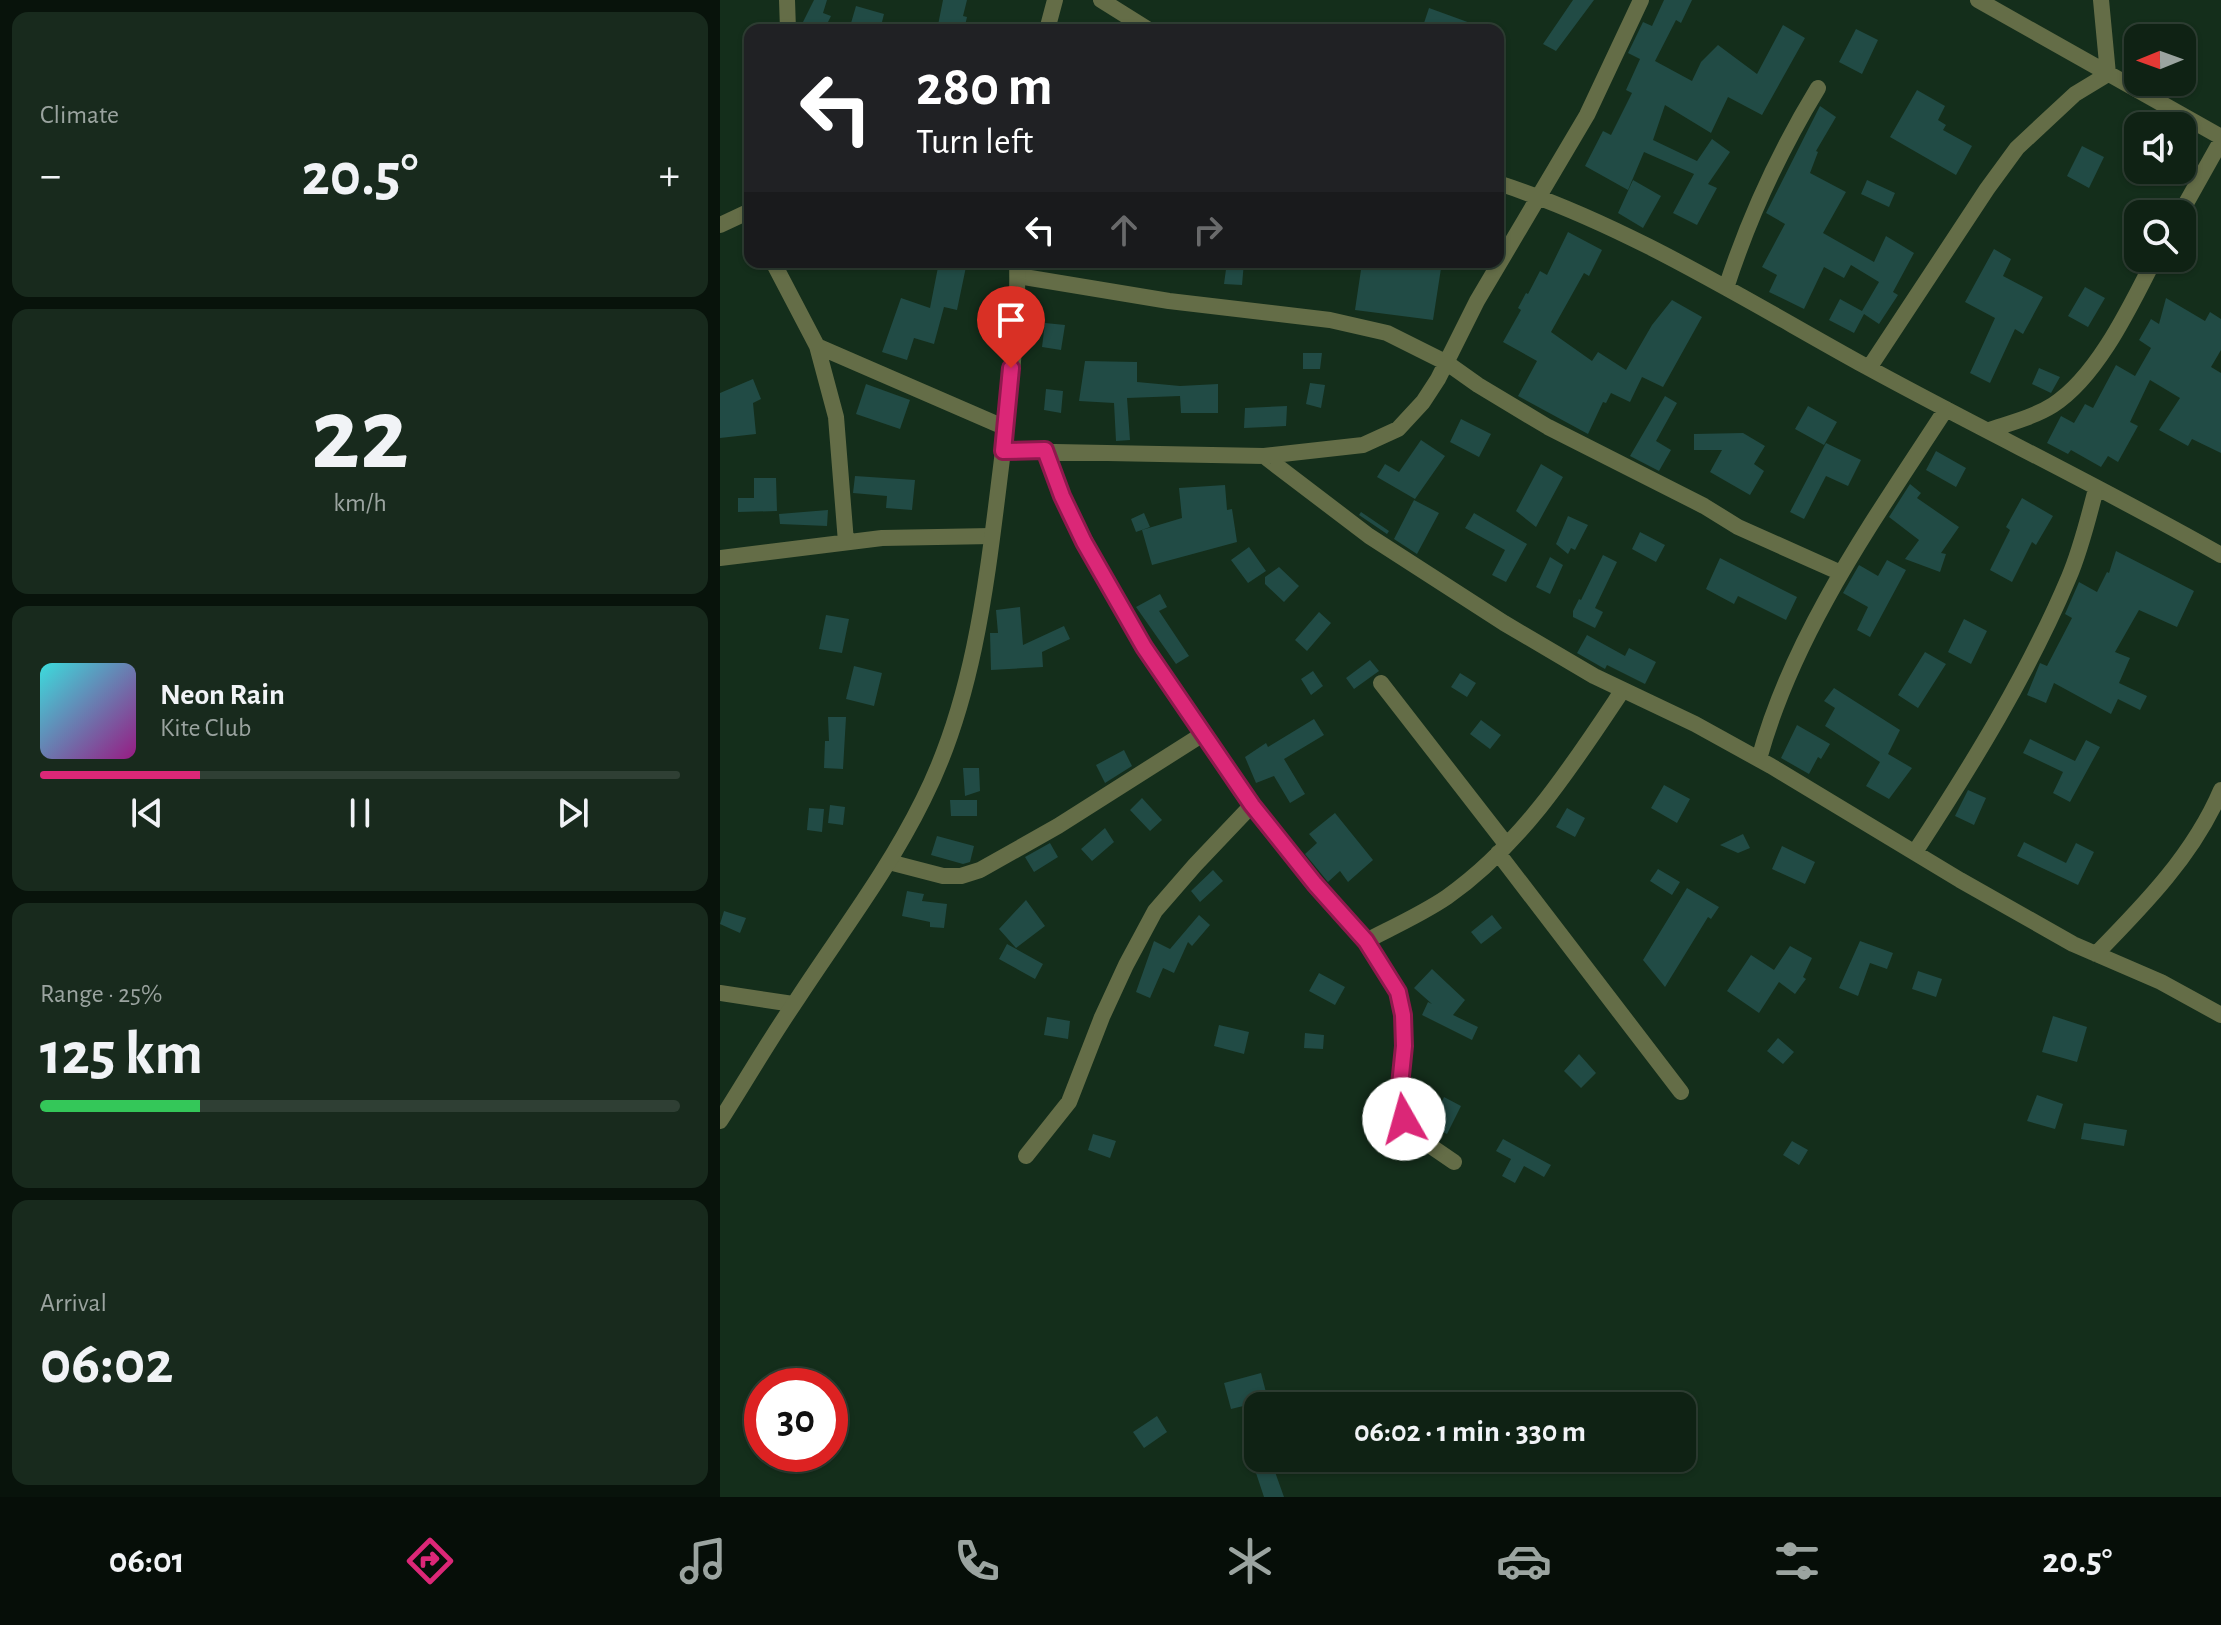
<!DOCTYPE html>
<meta charset="utf-8">
<style>
:root{--surface:#0f2214;--page:#182a1d;--text:#f1f3f6;--muted:#9ba4a0;--line:#2f3f34;--accent:#db2777}
body{margin:0;font-family:"Alegreya Sans",sans-serif;background:var(--page);color:var(--text);height:100vh;display:flex;flex-direction:column;font-size:30px;white-space:nowrap}
*{box-sizing:border-box;margin:0}
p{font-size:26px;color:var(--muted)}
.icon{flex:none;width:44px;height:44px;fill:none;stroke:currentColor;stroke-width:2;stroke-linecap:round;stroke-linejoin:round}
.map{position:relative;flex:1;overflow:hidden}
.details{display:flex;flex-direction:column;gap:12px;padding:12px;background:#08130b;width:720px}
.details>*{flex:none}
.guide{position:absolute;left:24px;top:24px;width:760px;height:244px;border-radius:16px;box-shadow:0 2px 6px #0004,0 0 0 2px var(--line);background:#202124;color:#fff;overflow:hidden}
.needle{width:52px;rotate:269deg}
.tools{position:absolute;left:1404px;top:24px;display:grid;gap:16px}
.tools a{display:grid;place-items:center;width:72px;height:72px;border-radius:16px;background:var(--surface);box-shadow:0 2px 6px #0004,0 0 0 2px var(--line);font-size:40px}
.speed{position:absolute;left:24px;top:1368px;display:flex;gap:16px;font-size:40px;font-weight:700;text-align:center}
.speed>*{display:grid;place-content:center;width:104px;height:104px;border-radius:50%;background:var(--surface);box-shadow:0 2px 6px #0004,0 0 0 2px var(--line);line-height:1}
.speed .limit{border:12px solid #d22;background:#fff;color:#111}
.pin{position:absolute;display:grid;place-items:center;width:68px;height:68px;color:#fff;margin:-82px -34px;border-radius:50% 50% 50% 0;rotate:-45deg;box-shadow:0 0 8px #0007}
.pin .icon{rotate:45deg}
.me{position:absolute;width:88px;margin:-44px;rotate:353deg;stroke-linejoin:round;filter:drop-shadow(0 0 6px #0008)}
.turn{display:flex;align-items:center;gap:28px;height:168px;padding:0 40px;font-size:36px}
.turn .icon{width:104px;height:104px;stroke-width:2.5}
.turn b{display:block;font-size:56px;line-height:68px}
.lanes{display:flex;align-items:center;height:76px;padding:0 40px;background:#0003;justify-content:center;gap:40px;direction:ltr}
.lanes .off{opacity:.35}
.big{font-size:60px;font-weight:600;line-height:1.1}
.details .widget{flex:1;display:flex;flex-direction:column;justify-content:center;gap:12px;min-width:0;padding:0 28px;border-radius:16px;background:var(--page)}
.details .dial{align-items:center;gap:0}
.dial b{font-size:104px;line-height:1}
.song{display:flex;align-items:center;gap:24px}
.cover{width:96px;height:96px;border-radius:12px;background:linear-gradient(135deg,hsl(180 70% 55%),hsl(310 70% 35%))}
.played{height:8px;border-radius:4px;background:linear-gradient(90deg,var(--accent) 25%,var(--line) 25%)}
.keys{display:flex;justify-content:space-around;direction:ltr}
.heat{display:flex;justify-content:space-between;align-items:center;font-size:44px;direction:ltr}
.charge{height:12px;border-radius:6px;background:linear-gradient(90deg,#34c759 25%,var(--line) 0)}
.trip{position:absolute;left:524px;top:1392px;width:452px;height:80px;border-radius:16px;background:var(--surface);box-shadow:0 2px 6px #0004,0 0 0 2px var(--line);font-weight:600;line-height:80px;text-align:center}
.dock{display:flex;height:128px;justify-content:space-around;align-items:center;background:#060e08;color:var(--muted)}
.dock .icon{width:56px;height:56px}
.dock .current{color:var(--accent)}
.dock b{font-size:36px;color:var(--text)}
main{display:flex;flex:1;min-height:0}
.map>svg:first-child{display:block}
.building{fill:#214b45}
.lines{fill:none;stroke-linecap:round;stroke-linejoin:round}
.minor{stroke:#646d47;stroke-width:16}
.tertiary{stroke:#646d47;stroke-width:16}
.route-casing{stroke:#8e194d;stroke-width:20}
.route{stroke:#db2777;stroke-width:14}
</style>
<main>
<section class="details">
<div class="widget"><p>Climate</p>
<div class="heat"><a>−</a><b class="big">20.5°</b><a>+</a></div>
</div>
<div class="widget dial"><b>22</b><p>km/h</p></div>
<div class="widget">
<div class="song"><i class="cover"></i><div><b>Neon Rain</b><p>Kite Club</p></div></div>
<div class="played"></div>
<div class="keys"><svg class="icon" aria-label="previous" viewBox="0 0 24 24"><path d="M18 5L8 12l10 7zM5 5v14"/></svg><svg class="icon" aria-label="pause" viewBox="0 0 24 24"><path d="M8 5v14M16 5v14"/></svg><svg class="icon" aria-label="next" viewBox="0 0 24 24"><path d="M6 5l10 7-10 7zM19 5v14"/></svg></div>
</div>
<div class="widget"><p>Range · 25%</p><b class="big">125 km</b><div class="charge"></div></div>
<div class="widget"><p>Arrival</p><b class="big">06:02</b></div>
</section>
<div class="map">
<svg width="1501" height="1497" viewBox="0 0 1501 1497">
<rect width="100%" height="100%" fill="#142e1b"/>
<path class="building" d="M94,0H107L103,13L111,16L104,30H79Z
M223,0H247L243,16L247,17L244,30H217Z
M853,0H874L836,51L823,44Z
M944,0H972L961,23L956,20L935,61L972,81L981,62L998,45L1037,74L1063,25L1085,38L1042,115L1008,97L991,133L945,105L933,140L977,161L992,139L1010,152L988,184L997,188L977,225L953,213L974,174L924,152L908,190L865,166L883,131L891,135L912,93L906,90L920,59L908,53L923,22L932,26Z
M136,6L164,14L160,30H129Z
M709,8L764,28V30H724L704,23Z
M1136,29L1158,40L1142,74L1119,62Z
M1197,90L1225,106L1218,120L1226,125L1223,130L1252,146L1236,175L1170,137Z
M1100,106L1116,117L1096,151L1098,152L1090,173L1126,192L1103,233L1154,262L1166,236L1194,253L1173,292L1178,295L1159,324L1144,314L1134,333L1109,320L1120,299L1142,311L1159,282L1131,265L1124,278L1104,267L1084,309L1049,292L1057,275L1042,267L1065,224L1046,213Z
M1362,146L1384,157L1369,188L1347,176Z
M913,180L941,196L923,228L898,213Z
M1147,180L1175,193L1169,207L1141,194Z
M848,232L882,250L869,276L864,273L831,332L872,361L878,352L906,370L932,325L952,300L982,317L943,387L922,377L910,402L891,393L886,403L883,402L868,434L798,396L817,361L783,342L801,310L798,308L806,293L808,294L820,271L827,275Z
M1274,249L1291,259L1283,276L1323,297L1303,334L1295,329L1270,383L1250,373L1275,318L1245,302Z
M219,262H247L237,310L224,307L214,344L194,338L187,360L162,352L181,298L210,308Z
M507,262H524L522,285L504,284Z
M676,262H722L713,320L635,310L642,263L675,267Z
M1365,287L1385,298L1368,327L1348,316Z
M1446,298L1485,321L1490,312L1501,319V350L1491,367L1501,373V453L1472,439L1468,446L1439,430L1460,398L1430,380L1410,422L1418,426L1398,462L1388,456L1381,467L1351,450L1348,454L1327,443L1341,416L1354,423L1365,404L1373,408L1396,365L1415,376L1431,348L1419,340L1431,319L1439,324Z
M325,323L345,325L341,350L322,347Z
M583,353H602L600,369H583Z
M365,361L417,362V382L460,386L498,384V413H461L460,396L407,398L410,440L396,441L394,403L359,401Z
M1319,368L1340,377L1331,393L1312,384Z
M33,379L41,399L33,403L36,434L0,438V393Z
M590,383L605,385L601,408L586,404Z
M146,384L190,400L180,429L136,414Z
M326,389L343,391L341,413L324,410Z
M945,396L957,403L936,441L951,450L939,471L910,456Z
M567,406L566,426L524,428L525,408Z
M1088,406L1117,422L1104,445L1075,429Z
M741,419L771,434L759,457L730,442Z
M1023,433L1045,446L1034,464L1044,471L1030,495L990,472L1002,450H974V434Z
M701,440L725,456L695,499L657,477L665,464L679,472Z
M1106,443L1141,460L1128,486L1106,476L1084,519L1070,512Z
M1216,451L1246,468L1236,487L1206,470Z
M821,464L843,477L816,527L796,511Z
M135,476L195,480L192,510L166,508L167,496L133,493Z
M34,478H56L57,511L18,512V498H34Z
M1190,484L1201,493L1197,498L1239,527L1221,553L1226,554L1220,572L1185,559L1199,540L1169,517Z
M505,485L507,510L512,509L517,542L432,565L422,530L462,518L459,488Z
M1302,498L1333,516L1316,545L1312,542L1292,582L1270,570L1290,530L1286,527Z
M694,500L719,513L697,554L674,539Z
M108,510L107,526L60,524L59,514Z
M641,512L669,531L667,534L639,515Z
M424,513L430,527L416,532L411,519Z
M754,513L807,544L786,582L772,575L785,550L745,528Z
M848,516L868,525L855,550L851,548L848,554L836,544Z
M920,532L945,545L936,562L912,549Z
M529,547L546,571L528,583L511,560Z
M1396,551L1474,591L1457,627L1419,610L1395,652L1410,658L1399,683L1427,696L1420,710L1398,699L1391,714L1334,683L1326,703L1307,695L1320,663L1327,666L1352,618L1345,614L1359,582L1377,592L1387,572L1389,573Z
M883,555L897,562L875,608L883,612L875,628L853,617V611L859,599L861,600Z
M830,557L843,565L830,594L816,587Z
M1000,558L1077,597L1066,620L1018,596L1014,604L986,589Z
M1167,560L1186,570L1150,637L1137,630L1148,607L1123,593L1139,565L1158,576Z
M559,567L579,586L564,602L545,584V577Z
M440,594L447,607L439,611L469,656L456,664L416,607Z
M300,607L303,645L344,626L350,639L322,652L323,667L271,670L270,633H278L276,610Z
M599,612L611,623L587,651L575,640Z
M106,615L129,619L122,653L99,649Z
M1244,619L1267,631L1251,664L1228,652Z
M867,635L905,656L909,648L936,662L925,684L887,665L885,669L857,653Z
M1205,652L1226,664L1198,708L1178,695Z
M650,660L659,671L634,689L626,678Z
M134,666L162,673L154,706L126,699Z
M593,671L603,686L591,695L581,679Z
M740,673L756,683L747,697L731,687Z
M1114,688L1180,730L1168,754L1192,768L1169,799L1146,786L1160,762L1105,726L1115,708L1104,701Z
M108,717H126L123,769L104,768L105,741H109Z
M594,719L604,735L564,759L585,794L570,803L554,776L536,783L525,757L546,743L548,747Z
M761,720L781,735L770,749L750,734Z
M1077,725L1110,744L1101,759L1098,757L1089,774L1061,758Z
M1310,739L1355,761L1366,740L1380,747L1350,802L1333,793L1343,772L1303,753Z
M404,750L412,766L385,783L376,765Z
M243,768H259L260,791L245,796Z
M944,785L970,799L957,823L931,808Z
M1248,790L1266,798L1254,825L1235,816Z
M422,798L442,820L430,831L410,810Z
M230,800H257V816H231Z
M110,805L125,807L123,825L108,823Z
M89,808L104,809L102,832L87,830Z
M847,808L865,818L855,837L836,827Z
M615,813L653,860L628,882L620,871L608,882L585,854L597,843L589,834Z
M385,828L394,842L372,861L361,849Z
M1023,834L1030,848L1018,853L1000,845Z
M217,836L254,846L250,862L243,864L211,855Z
M1304,842L1346,863L1356,843L1374,852L1358,885L1297,856Z
M330,843L338,857L314,872L305,857Z
M1062,846L1095,862L1085,884L1052,869Z
M938,869L960,882L952,895L930,881Z
M493,870L503,881L480,902L471,891Z
M967,888L999,907L991,919L988,917L945,987L923,960Z
M187,891L204,894L202,901L227,904L224,928L210,927V922L182,916Z
M306,900L325,926L296,948L279,929Z
M4,911L26,918L20,933L0,924Z
M479,915L490,925L472,946L468,942L454,973L443,968L430,998L416,992L434,941L450,949Z
M772,915L782,928L761,944L751,932Z
M1140,941L1173,953L1167,969L1150,963L1138,996L1119,988Z
M287,944L323,964L315,979L279,959Z
M1070,946L1092,958L1083,977L1086,979L1075,994L1059,982L1039,1013L1007,991L1031,955L1054,970Z
M712,969L745,1000L733,1015L758,1027L752,1040L702,1015L708,1002L712,1004L694,988Z
M1198,971L1222,979L1216,997L1192,989Z
M599,973L625,987L615,1005L589,991Z
M1333,1016L1367,1027L1357,1062L1322,1052Z
M327,1017L350,1021L348,1039L324,1035Z
M499,1025L529,1032L524,1054L494,1046Z
M585,1033L604,1035L603,1049L584,1048Z
M1058,1038L1074,1052L1063,1064L1047,1051Z
M859,1054L876,1073L861,1088L844,1071Z
M1317,1095L1343,1104L1335,1129L1307,1121Z
M724,1097L741,1106L727,1134L710,1126Z
M1364,1123L1407,1130L1404,1146L1361,1139Z
M373,1134L396,1141L390,1158L368,1150Z
M783,1139L831,1165L824,1177L804,1166L795,1183L782,1176L791,1159L776,1151Z
M1072,1141L1088,1150L1079,1165L1063,1155Z
M541,1373L548,1400L511,1409L504,1383Z
M437,1416L447,1432L424,1448L413,1432Z
M531,1458H550L564,1497H544Z"/>
<g class="lines">
<path class="minor" d="M67,0L68,30
M381,0L429,30
M1258,0L1501,137
M778,183C908,225 1027,301 1147,367C1264,431 1385,489 1501,555
M1460,214L1501,141
M0,225L30,211
M53,262L97,346L116,417L126,542
M298,276L449,301L610,320L667,333L727,363L758,385L828,427L984,506L1018,527L1121,573
M1006,288C1029,217 1059,152 1098,88
M97,346L286,428
M1149,368L1267,189L1297,148L1355,94L1388,74L1381,0
M1269,430C1290,423 1314,417 1333,405C1378,376 1411,305 1435,258
M325,450L342,496L364,542L424,647L532,805L595,884L646,941L678,992L683,1015L684,1046L679,1095L684,1119L696,1136L734,1162
M283,451L544,456L643,445L678,429L703,402L718,379L757,301L867,115L921,0
M544,456L649,536L784,623L874,676L975,724L1051,766L1240,880L1353,944L1441,982L1501,1015
M0,558L162,538L272,536
M661,683L786,844
M1039,759C1074,631 1154,520 1226,409
M1195,852C1252,765 1308,674 1349,577C1361,549 1368,519 1376,489
M778,853L961,1092
M169,862L223,876H241L260,870L338,826L483,734
M646,941C673,927 702,914 727,897C802,844 852,766 902,691
M1376,954C1424,905 1474,854 1501,790
M0,993L73,1004
M306,1156L349,1102L382,1017L406,965L435,911L475,865L532,805"/>
<path class="tertiary" d="M327,30L335,0
M0,1121C25,1082 48,1042 74,1004C118,936 167,873 203,800C255,697 267,579 281,467C289,401 299,327 297,262"/>
</g>
<g class="lines">
<g class="route-casing">
<path id="route" d="M291,368L283,451L325,450L342,496L364,542L424,647L532,805L595,884L646,941L678,992L683,1015L684,1046L679,1095L684,1119"/>
</g>
<use href="#route" class="route"/>
</g>
</svg>
<div class="tools">
<a><svg class="needle" viewBox="-14 -14 28 28"><path d="M0-13l5 13h-10z" fill="#e53935"/><path d="M0 13l5-13h-10z" fill="#9ba4a0"/></svg></a>
<a><svg class="icon" aria-label="sound" viewBox="0 0 24 24"><path d="M4 9h4l5-4v14l-5-4H4zM17 9q2 3 0 6"/></svg></a>
<a><svg class="icon" aria-label="search" viewBox="0 0 24 24"><circle cx="10" cy="10" r="6"/><path d="M15 15l6 6"/></svg></a>
</div>
<div class="speed"><div class="limit">30</div></div>
<div class="pin" style="left:291px;top:368px;background:#d93025"><svg class="icon" aria-label="arrive" viewBox="0 0 24 24"><path d="M6 21V4h12l-3 4 3 4H6"/></svg></div>
<svg class="me" style="left:684px;top:1119px" viewBox="-20 -20 40 40"><circle r="19" fill="#fff"/><path d="M0-13L10 11 0 6-10 11z" fill="#db2777"/></svg>
<div class="trip">06:02 · 1 min · 330 m</div>
<div class="guide">
<div class="turn"><svg class="icon" aria-label="left" viewBox="0 0 24 24"><path d="M17 20v-9H6M10 6l-5 5 5 5"/></svg><div><b>280 m</b>Turn left</div></div>
<div class="lanes"><svg class="icon" aria-label="left" viewBox="0 0 24 24"><path d="M17 20v-9H6M10 6l-5 5 5 5"/></svg><svg class="icon off" aria-label="ahead" viewBox="0 0 24 24"><path d="M12 20V5M6 11l6-6 6 6"/></svg><svg class="icon off" aria-label="right" viewBox="0 0 24 24"><path d="M7 20v-9h11M14 6l5 5-5 5"/></svg></div>
</div>
</div>
</main>
<nav class="dock">
<b>06:01</b>
<svg class="icon current" aria-label="directions" viewBox="0 0 24 24"><path d="M12 3l9 9-9 9-9-9zM9 14v-3h6M13 9l2 2-2 2"/></svg>
<svg class="icon" aria-label="music" viewBox="0 0 24 24"><path d="M9 18V5l10-2v13"/><circle cx="6" cy="18" r="3"/><circle cx="16" cy="16" r="3"/></svg>
<svg class="icon" aria-label="phone" viewBox="0 0 24 24"><path d="M5 4h4l2 5-3 2q2 4 5 5l2-3 5 2v4C11 20 4 13 5 4z"/></svg>
<svg class="icon" aria-label="climate" viewBox="0 0 24 24"><path d="M12 3v18M4 7l16 10M4 17L20 7"/></svg>
<svg class="icon" aria-label="car" viewBox="0 0 24 24"><path d="M5 17H2v-5l4-1 3-4h7l3 4 3 1v5h-3M9 17h6M6 11h13"/><circle cx="7" cy="17" r="2"/><circle cx="17" cy="17" r="2"/></svg>
<svg class="icon" aria-label="filters" viewBox="0 0 24 24"><path d="M4 7h16M4 17h16"/><circle cx="9" cy="7" r="2"/><circle cx="15" cy="17" r="2"/></svg>
<b>20.5°</b>
</nav>
